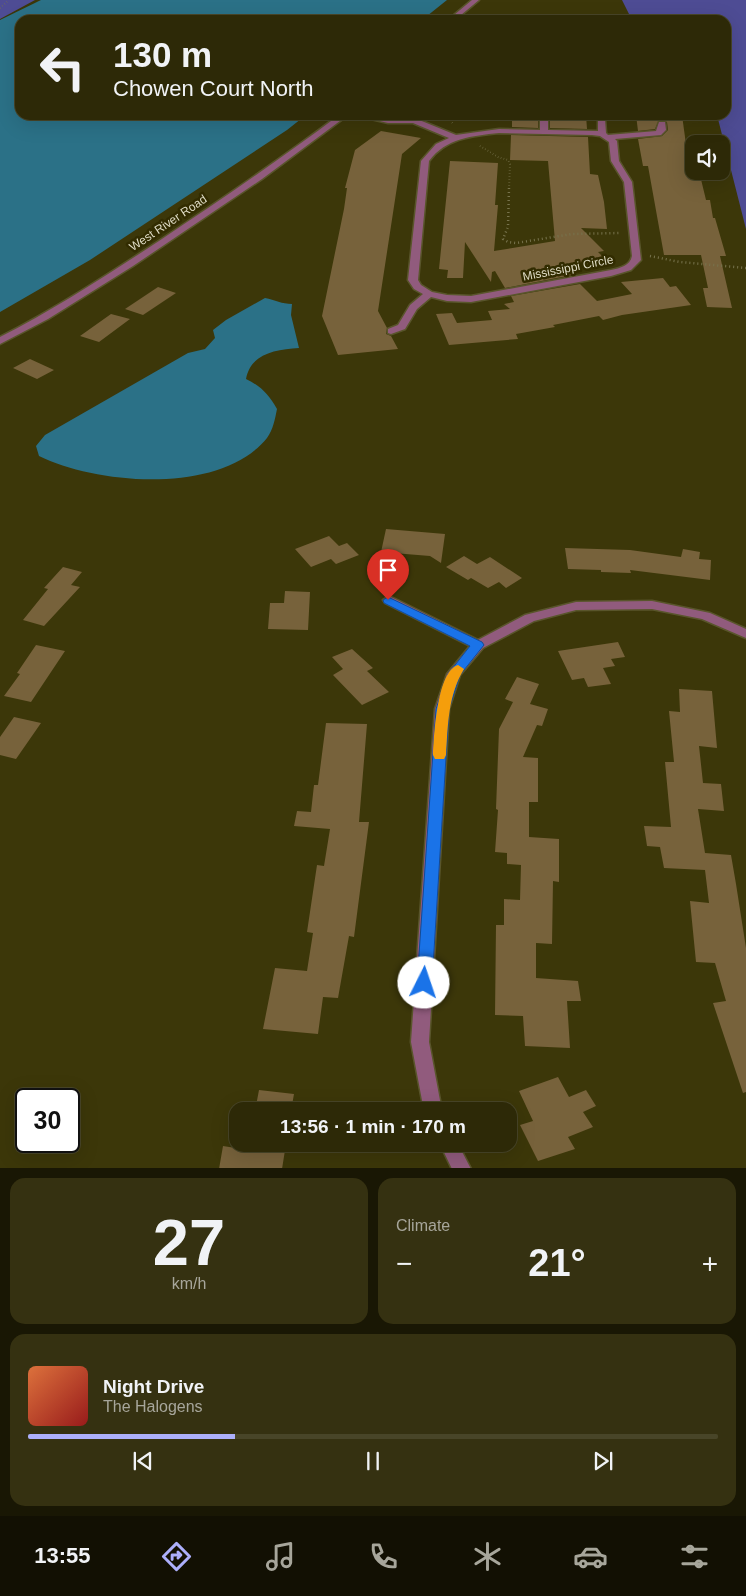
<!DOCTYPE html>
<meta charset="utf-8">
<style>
:root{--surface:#2d2907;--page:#353111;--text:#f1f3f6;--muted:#a7a69b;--line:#484528;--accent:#acaffb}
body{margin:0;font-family:Arial,sans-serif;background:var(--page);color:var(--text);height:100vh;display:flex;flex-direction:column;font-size:19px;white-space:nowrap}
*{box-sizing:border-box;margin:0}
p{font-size:16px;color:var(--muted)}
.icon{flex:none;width:28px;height:28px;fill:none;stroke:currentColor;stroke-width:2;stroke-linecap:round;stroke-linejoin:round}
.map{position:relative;height:1168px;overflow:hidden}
.sheet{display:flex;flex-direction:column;gap:10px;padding:10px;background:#191704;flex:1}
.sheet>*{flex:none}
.hud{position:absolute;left:15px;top:15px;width:716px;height:105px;border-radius:15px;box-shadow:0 5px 20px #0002,0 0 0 1px var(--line);background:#2d2907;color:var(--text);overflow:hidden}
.controls{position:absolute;left:685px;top:135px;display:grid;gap:10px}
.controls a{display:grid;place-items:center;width:45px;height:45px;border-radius:10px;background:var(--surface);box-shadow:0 5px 20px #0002,0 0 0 1px var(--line);font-size:25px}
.speed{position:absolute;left:15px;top:1088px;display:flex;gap:10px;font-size:25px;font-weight:700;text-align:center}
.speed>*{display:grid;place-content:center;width:65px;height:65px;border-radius:50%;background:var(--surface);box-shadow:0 5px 20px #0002,0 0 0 1px var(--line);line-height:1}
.speed .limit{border:2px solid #111;border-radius:8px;background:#fff;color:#111}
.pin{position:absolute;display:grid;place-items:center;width:42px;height:42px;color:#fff;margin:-51px -21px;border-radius:50% 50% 50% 0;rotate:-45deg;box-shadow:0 0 5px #0007}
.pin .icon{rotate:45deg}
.me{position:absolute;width:55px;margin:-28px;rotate:4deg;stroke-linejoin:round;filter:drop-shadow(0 0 4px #0008)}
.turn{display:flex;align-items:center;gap:18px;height:105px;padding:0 15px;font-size:22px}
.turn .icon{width:65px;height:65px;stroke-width:2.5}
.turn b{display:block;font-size:35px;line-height:42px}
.big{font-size:38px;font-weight:600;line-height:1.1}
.sheet .widget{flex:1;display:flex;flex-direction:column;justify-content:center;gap:8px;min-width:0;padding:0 18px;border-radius:15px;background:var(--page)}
.sheet .dial{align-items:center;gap:0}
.dial b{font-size:65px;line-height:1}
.song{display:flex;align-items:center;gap:15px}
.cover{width:60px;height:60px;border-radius:8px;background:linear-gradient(135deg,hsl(20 70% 55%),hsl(0 70% 35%))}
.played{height:5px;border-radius:2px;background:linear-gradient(90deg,var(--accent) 30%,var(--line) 30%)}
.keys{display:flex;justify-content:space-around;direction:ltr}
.heat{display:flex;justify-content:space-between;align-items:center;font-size:28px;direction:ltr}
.sheet .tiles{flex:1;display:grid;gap:10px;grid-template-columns:1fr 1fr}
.widget:last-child{grid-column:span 2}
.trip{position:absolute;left:229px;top:1102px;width:288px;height:50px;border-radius:15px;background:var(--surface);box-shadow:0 5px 20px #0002,0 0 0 1px var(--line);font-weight:600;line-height:50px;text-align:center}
.tab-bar{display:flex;height:80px;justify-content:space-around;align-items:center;background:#121003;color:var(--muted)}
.tab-bar .icon{width:35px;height:35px}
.tab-bar .selected{color:var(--accent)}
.tab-bar b{font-size:22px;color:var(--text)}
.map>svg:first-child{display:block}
.green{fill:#4e4c94}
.water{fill:#2b7187}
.building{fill:#77623b}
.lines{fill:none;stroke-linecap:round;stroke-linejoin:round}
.minor-casing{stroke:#59552b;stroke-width:3}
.path-far1{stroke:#77734d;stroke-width:2;stroke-dasharray:0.5 2.5;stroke-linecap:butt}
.path{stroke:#77734d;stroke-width:2.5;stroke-dasharray:1 3;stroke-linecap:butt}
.minor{fill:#915b7d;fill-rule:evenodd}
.route{fill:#1a73e8;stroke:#114b97}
.slow{fill:#f59e0b}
.labels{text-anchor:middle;stroke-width:5;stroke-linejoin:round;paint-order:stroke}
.far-street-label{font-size:12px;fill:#dfdcc5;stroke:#322c00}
</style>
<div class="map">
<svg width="746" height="1169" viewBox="0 0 746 1169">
<rect width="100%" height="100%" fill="#3c3709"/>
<path class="green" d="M0,0H35L0,19Z
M622,0H746V229L717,115H726V20H632Z"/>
<path class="water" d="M41,0H447L422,20H20V115H306L287,130L90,260L0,312V20Z
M265,298C275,300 282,304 292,304L291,315L299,348C275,350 251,353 246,379C261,386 269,395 277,409C275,419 273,430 267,438C221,495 98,485 39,456L36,446L45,435L188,353L205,349L215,338L213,330L226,320Z"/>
<path class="building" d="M512,115H542L538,118V128L512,127Z
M546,115H586L587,129L550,128V118Z
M636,115H682L688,159L692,160L693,171H699L706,200H710L713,218H715L726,256H720L732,308L707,307L703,288H708L701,255H664L648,166H643L638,139L662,136L668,130L667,122L659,120L655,129L638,131Z
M381,131L421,138L402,154L378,311L387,328L386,334L391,336L398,349L338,355L322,316L344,209L347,188H345L355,150Z
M511,135L588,137L590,174L598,175L604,202L607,229L581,228L604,251L598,252L606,260L564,268L572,275L505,288L495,271L492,272L491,282L465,242L463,278H447L448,270L439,269L450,161L498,163L495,205H498L494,251L555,241L548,161L510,160Z
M663,278L670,287L676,286L691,305L622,315L603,320L599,316L553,325L555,327L516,334L518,339L449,345L436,314L452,313L457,323L492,320L488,311L510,309L504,304L514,302L511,296L580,284L597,301L632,294L621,282Z
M158,287L176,293L143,315L125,309Z
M111,314L130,319L99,342L80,336Z
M30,359L54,370L37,379L13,368Z
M386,529L445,534L441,563L430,556L381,552Z
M329,536L339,546L347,543L359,555L336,564L331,559L311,567L295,549Z
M565,548L630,550L681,557L683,549L700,552L699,559L711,560L710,580L630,570L631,573L601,572V570L568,569Z
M464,556L477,564L490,557L522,578L506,588L499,582L488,588L471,578L468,580L446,567Z
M63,567L82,572L71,585L80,587L44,626L23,620L48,589L44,588Z
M285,591L310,592L308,630L268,629L270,603H284Z
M618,642L625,657L611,659L615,666L603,668L611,684L588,687L584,678L572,680L558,651Z
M36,645L65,651L31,702L4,696L20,674L17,673Z
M352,649L373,668L367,671L389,692L362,705L333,675L343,669L332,657Z
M517,677L539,684L530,704L548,709L542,726L537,725L523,757L538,758V802H529V837L559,839V882L553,881L552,944L536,943V978L578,981L581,1001H567L570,1048L525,1046L523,1016L495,1015L496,925H504V899L520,900L521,865L507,864V853L495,852L498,810L496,809L499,729L513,702L505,699Z
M679,689L712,691L717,748L699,746L703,783L721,784L724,811L698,809L705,853L731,855L736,884L746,948V1092L743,1093L713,1003L726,1001L715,963L696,962L690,901L709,903L705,870L664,868L660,847L647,846L644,826L671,827L665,762H674L669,711L680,712Z
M14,717L41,723L16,759L0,755V737Z
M326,723L367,724L359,822H369L354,937L349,936L338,998L323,997L318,1034L263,1029L275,968L307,971L313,933L307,932L317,865L324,866L330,829L294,826L297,811L311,812L314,785H318Z
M558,1077L569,1097L586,1090L596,1106L583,1112L593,1127L568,1137L575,1149L538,1161L520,1125L533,1121L519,1091Z
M259,1090L294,1094L291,1111H255Z
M249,1144H286L282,1169H219L223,1146L248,1150Z"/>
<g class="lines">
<g class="minor-casing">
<path id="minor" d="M472,0H479L455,20H448Z
M339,115H348L262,179L133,266L48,319L0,344V337C55,309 107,275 159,241C220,200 281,159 339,115Z
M354,115L404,119L396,115H407L456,135L499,129L540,130V118L544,116L548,118V130L598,131V121L605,119L606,133L608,135L656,131L659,122H665L666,130L661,135L615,139L617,141L619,161L632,182L641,260L631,270L611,276L471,302L447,301L431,297L417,309L405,329L391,334L388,333V329L398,325L410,305L423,294L414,289L408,280L421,161L436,144L449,138L413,123H388ZM499,133L592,135L600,136L609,142L611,161L624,182L632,256C630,266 620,268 611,270L471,296L447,295L432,292L421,285L418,280L429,161C446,138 472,136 499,133Z
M389,596L478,640L525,615L576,602L652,601L710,613L746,629V638L702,619L652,609L576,610L534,621L483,648L460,675L449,709L429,1042L442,1111H424L411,1042L435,709L447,674L470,646L385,603L383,600Z
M440,1144H458L471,1169H452Z"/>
</g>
<path class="path-far1" d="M0,8L9,0
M440,115L449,118L453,124
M480,146L498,157L508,160L510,164L509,189"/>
<path class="path" d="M509,188L508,227L503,239L508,242L516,243L572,234L620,233
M650,256L680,262L746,268"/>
<use href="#minor" class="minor"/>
</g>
<path class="route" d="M388,597L482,642L484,645L460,675L449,709L432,983L429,988L424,990L419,988L417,983L436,709L448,674L470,646L384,603L383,600Z"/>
<path class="slow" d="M458,665L464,669C448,695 448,725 446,755L444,759H435L433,755C434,736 437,671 458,665Z"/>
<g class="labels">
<g class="far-street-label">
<text transform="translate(168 223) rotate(-34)" y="4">West River Road</text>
<text transform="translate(568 268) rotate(-11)" y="4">Mississippi Circle</text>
</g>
</g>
</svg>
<div class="controls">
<a><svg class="icon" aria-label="sound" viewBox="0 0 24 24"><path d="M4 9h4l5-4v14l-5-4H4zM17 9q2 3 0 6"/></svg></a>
</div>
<div class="speed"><div class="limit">30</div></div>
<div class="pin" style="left:388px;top:600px;background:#d93025"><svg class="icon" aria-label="arrive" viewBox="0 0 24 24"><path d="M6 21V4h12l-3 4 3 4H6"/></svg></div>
<svg class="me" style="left:424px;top:983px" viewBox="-20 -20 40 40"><circle r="19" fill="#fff"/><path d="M0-13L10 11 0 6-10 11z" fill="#1a73e8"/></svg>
<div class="trip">13:56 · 1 min · 170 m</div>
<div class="hud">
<div class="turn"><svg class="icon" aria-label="left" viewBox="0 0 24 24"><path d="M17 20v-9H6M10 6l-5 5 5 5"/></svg><div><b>130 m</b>Chowen Court North</div></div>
</div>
</div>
<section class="sheet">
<div class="tiles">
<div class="widget dial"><b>27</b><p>km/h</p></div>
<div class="widget"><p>Climate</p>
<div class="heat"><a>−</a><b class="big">21°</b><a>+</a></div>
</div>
<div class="widget">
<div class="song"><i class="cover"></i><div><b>Night Drive</b><p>The Halogens</p></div></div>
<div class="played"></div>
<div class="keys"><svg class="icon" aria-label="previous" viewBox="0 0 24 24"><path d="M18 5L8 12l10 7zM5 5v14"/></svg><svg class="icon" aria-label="pause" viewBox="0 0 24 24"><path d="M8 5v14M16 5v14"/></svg><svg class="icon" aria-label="next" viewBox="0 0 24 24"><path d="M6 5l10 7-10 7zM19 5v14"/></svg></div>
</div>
</div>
</section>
<nav class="tab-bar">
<b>13:55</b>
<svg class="icon selected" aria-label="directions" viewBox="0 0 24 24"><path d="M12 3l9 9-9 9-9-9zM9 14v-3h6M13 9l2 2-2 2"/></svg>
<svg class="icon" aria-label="music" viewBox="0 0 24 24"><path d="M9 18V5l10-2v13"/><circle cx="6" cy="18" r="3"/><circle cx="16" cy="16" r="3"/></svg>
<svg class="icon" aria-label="phone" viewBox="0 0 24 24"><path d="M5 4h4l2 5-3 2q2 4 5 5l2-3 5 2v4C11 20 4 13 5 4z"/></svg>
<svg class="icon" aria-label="climate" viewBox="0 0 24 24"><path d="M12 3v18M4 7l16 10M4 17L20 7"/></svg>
<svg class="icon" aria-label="car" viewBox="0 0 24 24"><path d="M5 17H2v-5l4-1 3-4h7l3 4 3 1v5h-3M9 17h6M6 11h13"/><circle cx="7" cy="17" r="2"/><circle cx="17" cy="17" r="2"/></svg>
<svg class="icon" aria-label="filters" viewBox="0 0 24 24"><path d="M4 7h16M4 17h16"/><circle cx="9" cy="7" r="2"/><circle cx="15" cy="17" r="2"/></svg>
</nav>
